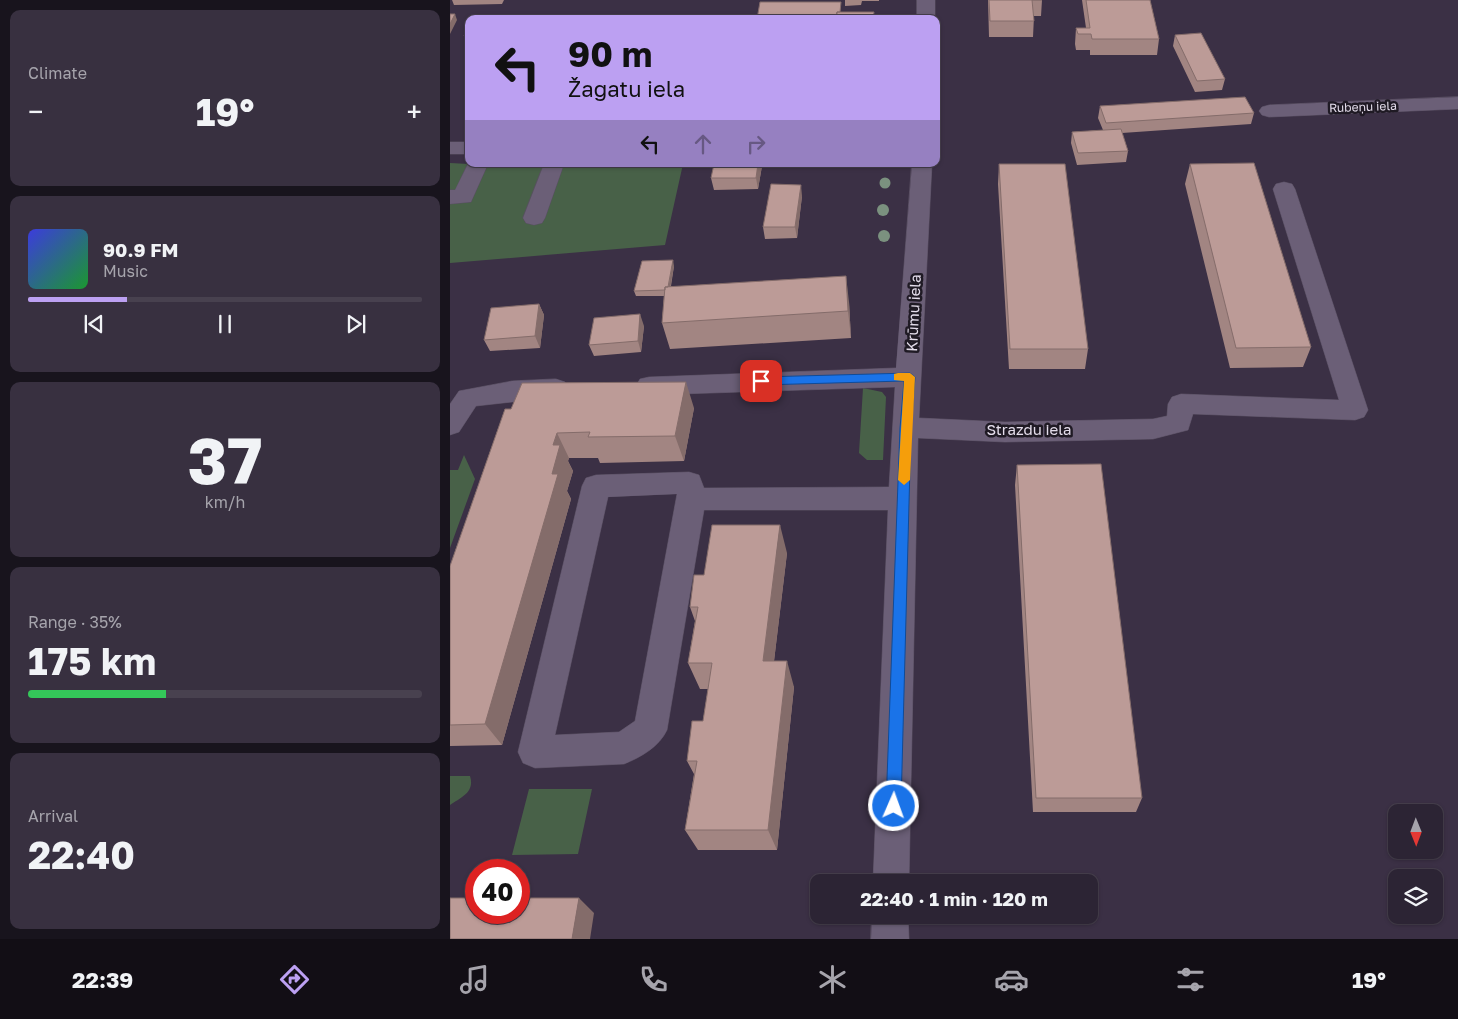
<!DOCTYPE html>
<meta charset="utf-8">
<style>
:root{--surface:#2c2434;--page:#383040;--text:#f1f3f6;--muted:#a6a4ac;--line:#48414f;--accent:#bca0f2}
body{margin:0;font-family:"Golos Text",sans-serif;background:var(--page);color:var(--text);height:100vh;display:flex;flex-direction:column;font-size:19px;white-space:nowrap}
*{box-sizing:border-box;margin:0}
p{font-size:16px;color:var(--muted)}
.icon{flex:none;width:28px;height:28px;fill:none;stroke:currentColor;stroke-width:2;stroke-linecap:round;stroke-linejoin:round}
.map{position:relative;flex:1;overflow:hidden}
.drawer{display:flex;flex-direction:column;gap:10px;padding:10px;background:#18141d;width:450px}
.drawer>*{flex:none}
.top-card{position:absolute;left:15px;top:15px;width:475px;height:152px;border-radius:10px;box-shadow:0 1px 4px #0004,0 0 0 1px var(--line);background:#bca0f2;color:#111;overflow:hidden}
.needle{width:32px;rotate:179deg}
.controls{position:absolute;left:938px;top:804px;display:grid;gap:10px}
.controls a{display:grid;place-items:center;width:55px;height:55px;border-radius:10px;background:var(--surface);box-shadow:0 1px 4px #0004,0 0 0 1px var(--line);font-size:25px}
.speed{position:absolute;left:15px;top:859px;display:flex;gap:10px;font-size:25px;font-weight:700;text-align:center}
.speed>*{display:grid;place-content:center;width:65px;height:65px;border-radius:50%;background:var(--surface);box-shadow:0 1px 4px #0004,0 0 0 1px var(--line);line-height:1}
.speed .limit{border:8px solid #d22;background:#fff;color:#111}
.pin{position:absolute;display:grid;place-items:center;width:42px;height:42px;color:#fff;margin:-21px;border-radius:10px;box-shadow:0 2px 8px #0006}
.me{position:absolute;width:55px;margin:-28px;rotate:2deg;stroke-linejoin:round;filter:drop-shadow(0 0 4px #0008)}
.turn{display:flex;align-items:center;gap:18px;height:105px;padding:0 20px;font-size:22px}
.turn .icon{width:65px;height:65px;stroke-width:2.5}
.turn b{display:block;font-size:35px;line-height:42px}
.lanes{display:flex;align-items:center;height:48px;padding:0 20px;background:#0003;justify-content:center;gap:25px;direction:ltr}
.lanes .off{opacity:.35}
.big{font-size:38px;font-weight:700;line-height:1.1}
.drawer .widget{flex:1;display:flex;flex-direction:column;justify-content:center;gap:8px;min-width:0;padding:0 18px;border-radius:10px;background:var(--page)}
.drawer .dial{align-items:center;gap:0}
.dial b{font-size:65px;line-height:1}
.song{display:flex;align-items:center;gap:15px}
.cover{width:60px;height:60px;border-radius:8px;background:linear-gradient(135deg,hsl(240 70% 55%),hsl(130 70% 35%))}
.played{height:5px;border-radius:2px;background:linear-gradient(90deg,var(--accent) 25%,var(--line) 25%)}
.keys{display:flex;justify-content:space-around;direction:ltr}
.heat{display:flex;justify-content:space-between;align-items:center;font-size:28px;direction:ltr}
.charge{height:8px;border-radius:4px;background:linear-gradient(90deg,#34c759 35%,var(--line) 0)}
.trip{position:absolute;left:360px;top:874px;width:288px;height:50px;border-radius:10px;background:var(--surface);box-shadow:0 1px 4px #0004,0 0 0 1px var(--line);font-weight:700;line-height:50px;text-align:center}
.dock{display:flex;height:80px;justify-content:space-around;align-items:center;background:#120e15;color:var(--muted)}
.dock .icon{width:35px;height:35px}
.dock .on{color:var(--accent)}
.dock b{font-size:22px;color:var(--text)}
main{display:flex;flex:1;min-height:0}
.map>svg:first-child{display:block}
.green{fill:#486148}
.lines{fill:none;stroke-linecap:round;stroke-linejoin:round}
.minor-casing{stroke:#584e61;stroke-width:1}
.minor{fill:#6b5f77;fill-rule:evenodd}
.tree{fill:#7b917f}
.wall{fill:#a28582}
.shaded-wall{fill:#846c6a}
.building{fill:#bc9b97;stroke:#846c6a}
.route{fill:#1a73e8;stroke:#114b97}
.slow{fill:#f59e0b}
.labels{text-anchor:middle;stroke-width:5;stroke-linejoin:round;paint-order:stroke}
.far-street-label{font-size:12px;fill:#e4ddeb;stroke:#1f1a24}
.street-label{font-size:15px;fill:#e4ddeb;stroke:#1f1a24}
</style>
<main>
<section class="drawer">
<div class="widget"><p>Climate</p>
<div class="heat"><a>−</a><b class="big">19°</b><a>+</a></div>
</div>
<div class="widget">
<div class="song"><i class="cover"></i><div><b>90.9 FM</b><p>Music</p></div></div>
<div class="played"></div>
<div class="keys"><svg class="icon" aria-label="previous" viewBox="0 0 24 24"><path d="M18 5L8 12l10 7zM5 5v14"/></svg><svg class="icon" aria-label="pause" viewBox="0 0 24 24"><path d="M8 5v14M16 5v14"/></svg><svg class="icon" aria-label="next" viewBox="0 0 24 24"><path d="M6 5l10 7-10 7zM19 5v14"/></svg></div>
</div>
<div class="widget dial"><b>37</b><p>km/h</p></div>
<div class="widget"><p>Range · 35%</p><b class="big">175 km</b><div class="charge"></div></div>
<div class="widget"><p>Arrival</p><b class="big">22:40</b></div>
</section>
<div class="map">
<svg width="1008" height="939" viewBox="0 0 1008 939">
<rect width="100%" height="100%" fill="#3b3045"/>
<path class="green" d="M0,163L19,164H233L215,245L0,263Z
M413,388L432,392L436,397L433,460H417L409,453Z
M14,455L25,479L0,548V470H8Z
M0,776H20C25,792 12,797 0,805Z
M79,789H142L128,854L62,855Z"/>
<g class="lines">
<g class="minor-casing">
<path id="minor" d="M467,0H485V19H467Z
M1008,97V109L819,117L812,115L809,111L812,107L819,105Z
M0,142H19V154H0Z
M19,162L38,164L21,202L0,204V190H5Z
M94,164H114L95,218L92,223L84,225L76,223L73,218Z
M462,164H482L469,418L555,422L703,419L717,416L718,404L722,397L731,394L889,400L823,189L826,184L834,182L842,184L845,189L918,410L914,417L905,420L743,414L738,430L703,439L555,442L468,438L459,882H423L438,510H254L217,730C209,747 191,757 174,764L85,768L73,763L68,752L132,486L136,478L146,475L239,472L249,475L254,488L439,487L445,387L199,395L190,393L186,386L190,379L199,377L446,368ZM227,494L185,721L169,732L105,735L158,497Z
M106,379L115,382L119,389L115,396L26,406L9,432L0,435V404L9,391L62,381Z
M422,915H458L459,939H421Z"/>
</g>
<use href="#minor" class="minor"/>
</g>
<g class="tree">
<circle cx="435" cy="183" r="5.5"/>
<circle cx="433" cy="210" r="6"/>
<circle cx="434" cy="236" r="6"/>
</g>
<path class="wall" d="M2,0H54L52,4L4,5Z
M395,0H429V1H412L411,5L395,6Z
M538,0H592L591,16H584L583,37H539Z
M632,0H700L709,39L707,55H640V50H626L625,44L626,28H636Z
M19,25V41H16L14,36Z
M725,35L775,79L772,90L745,92L723,46Z
M650,106L804,113L801,124L672,133L678,151L676,162L627,165L621,143L622,132L653,130L648,118Z
M549,164L638,349L635,369H559L548,184Z
M740,164L861,347L853,367L780,368L735,184Z
M312,166L308,189L264,190L261,178Z
M352,196L347,238L315,239L313,227Z
M224,266L221,286L399,302L401,338L220,349L212,323L214,296H186L184,291Z
M89,304L94,315L90,348L40,351L34,340Z
M194,326L191,352L144,356L139,345Z
M244,408L234,461L150,463L148,458H119L118,461L123,471L117,491L121,499L52,745L0,746V566L55,409Z
M567,465L692,798L686,812H583L565,485Z
M337,553L324,661L344,687L327,850H248L235,830L244,774L237,761L253,721L258,689H250L238,663L245,621L240,607L254,575Z"/>
<path class="shaded-wall" d="M5,14L7,20L0,34V24Z
M308,164H311L312,166L308,189L306,178Z
M351,185L352,196L347,238L345,227Z
M223,260L224,266L219,295L218,290Z
M396,276L399,302L401,338L398,311Z
M89,304L94,315L90,348L85,336Z
M190,314L194,326L191,352L188,341Z
M236,382L244,408L234,461L225,436Z
M107,433L119,458L118,461L123,471L117,491L121,499L52,745L35,724L102,474L103,445Z
M330,525L337,553L321,686L313,661Z
M337,661L344,687L327,850L318,830Z
M129,898L144,913L140,939H122Z"/>
<path class="building" d="M539,0H592H582L584,21H540Z
M636,0H700L709,39H642L641,34H628L626,28H640Z
M310,2H391L390,12H387L386,19H307Z
M387,12H424L423,19H386Z
M0,14H5L0,24Z
M19,25V35L14,36Z
M751,33L775,79L747,81L725,35Z
M795,97L804,113L656,123L650,106Z
M671,129L678,151L628,153L622,132Z
M804,163L861,347L786,348L740,164Z
M264,164H308L306,178H261Z
M549,164H615L638,349H560Z
M321,184L351,185L345,227H313Z
M223,260L218,287H215V290L184,291L192,261Z
M396,276L398,311L212,323L215,287Z
M89,304L85,336L34,340L41,308Z
M190,314L188,341L139,345L144,318Z
M236,382L225,436L138,437L140,432L107,433L103,445H110L102,474H108L35,724L0,725V566L55,409H61L72,383Z
M651,464L692,798H586L567,465Z
M262,525H330L313,661H337L318,830H235L247,761H237L242,721H253L262,663H238L248,607H240L244,575H254Z
M0,898H26V912H69V898H129L122,939H0Z"/>
<path class="route" d="M460,373L465,377L461,428L451,806L449,811L444,813L438,811L436,806L450,428L454,381L311,385L306,381L311,377Z"/>
<path class="slow" d="M448,373H460L465,377L460,480L454,485L448,480L454,381L444,380V374Z"/>
<g class="labels">
<g class="far-street-label">
<text transform="translate(913 107) rotate(-2)" y="4">Rubeņu iela</text>
</g>
<g class="street-label">
<text transform="translate(464 313) rotate(-87)" y="5">Krūmu iela</text>
<text x="579" y="435">Strazdu iela</text>
</g>
</g>
</svg>
<div class="controls">
<a><svg class="needle" viewBox="-14 -14 28 28"><path d="M0-13l5 13h-10z" fill="#e53935"/><path d="M0 13l5-13h-10z" fill="#a6a4ac"/></svg></a>
<a><svg class="icon" aria-label="layers" viewBox="0 0 24 24"><path d="M12 4l9 5-9 5-9-5zM3 14l9 5 9-5"/></svg></a>
</div>
<div class="speed"><div class="limit">40</div></div>
<div class="pin" style="left:311px;top:381px;background:#d93025"><svg class="icon" aria-label="arrive" viewBox="0 0 24 24"><path d="M6 21V4h12l-3 4 3 4H6"/></svg></div>
<svg class="me" style="left:444px;top:806px" viewBox="-20 -20 40 40"><circle r="17" fill="#1a73e8" stroke="#fff" stroke-width="3"/><path d="M0-11L8 9 0 5-8 9z" fill="#fff"/></svg>
<div class="trip">22:40 · 1 min · 120 m</div>
<div class="top-card">
<div class="turn"><svg class="icon" aria-label="left" viewBox="0 0 24 24"><path d="M17 20v-9H6M10 6l-5 5 5 5"/></svg><div><b>90 m</b>Žagatu iela</div></div>
<div class="lanes"><svg class="icon" aria-label="left" viewBox="0 0 24 24"><path d="M17 20v-9H6M10 6l-5 5 5 5"/></svg><svg class="icon off" aria-label="ahead" viewBox="0 0 24 24"><path d="M12 20V5M6 11l6-6 6 6"/></svg><svg class="icon off" aria-label="right" viewBox="0 0 24 24"><path d="M7 20v-9h11M14 6l5 5-5 5"/></svg></div>
</div>
</div>
</main>
<nav class="dock">
<b>22:39</b>
<svg class="icon on" aria-label="directions" viewBox="0 0 24 24"><path d="M12 3l9 9-9 9-9-9zM9 14v-3h6M13 9l2 2-2 2"/></svg>
<svg class="icon" aria-label="music" viewBox="0 0 24 24"><path d="M9 18V5l10-2v13"/><circle cx="6" cy="18" r="3"/><circle cx="16" cy="16" r="3"/></svg>
<svg class="icon" aria-label="phone" viewBox="0 0 24 24"><path d="M5 4h4l2 5-3 2q2 4 5 5l2-3 5 2v4C11 20 4 13 5 4z"/></svg>
<svg class="icon" aria-label="climate" viewBox="0 0 24 24"><path d="M12 3v18M4 7l16 10M4 17L20 7"/></svg>
<svg class="icon" aria-label="car" viewBox="0 0 24 24"><path d="M5 17H2v-5l4-1 3-4h7l3 4 3 1v5h-3M9 17h6M6 11h13"/><circle cx="7" cy="17" r="2"/><circle cx="17" cy="17" r="2"/></svg>
<svg class="icon" aria-label="filters" viewBox="0 0 24 24"><path d="M4 7h16M4 17h16"/><circle cx="9" cy="7" r="2"/><circle cx="15" cy="17" r="2"/></svg>
<b>19°</b>
</nav>
